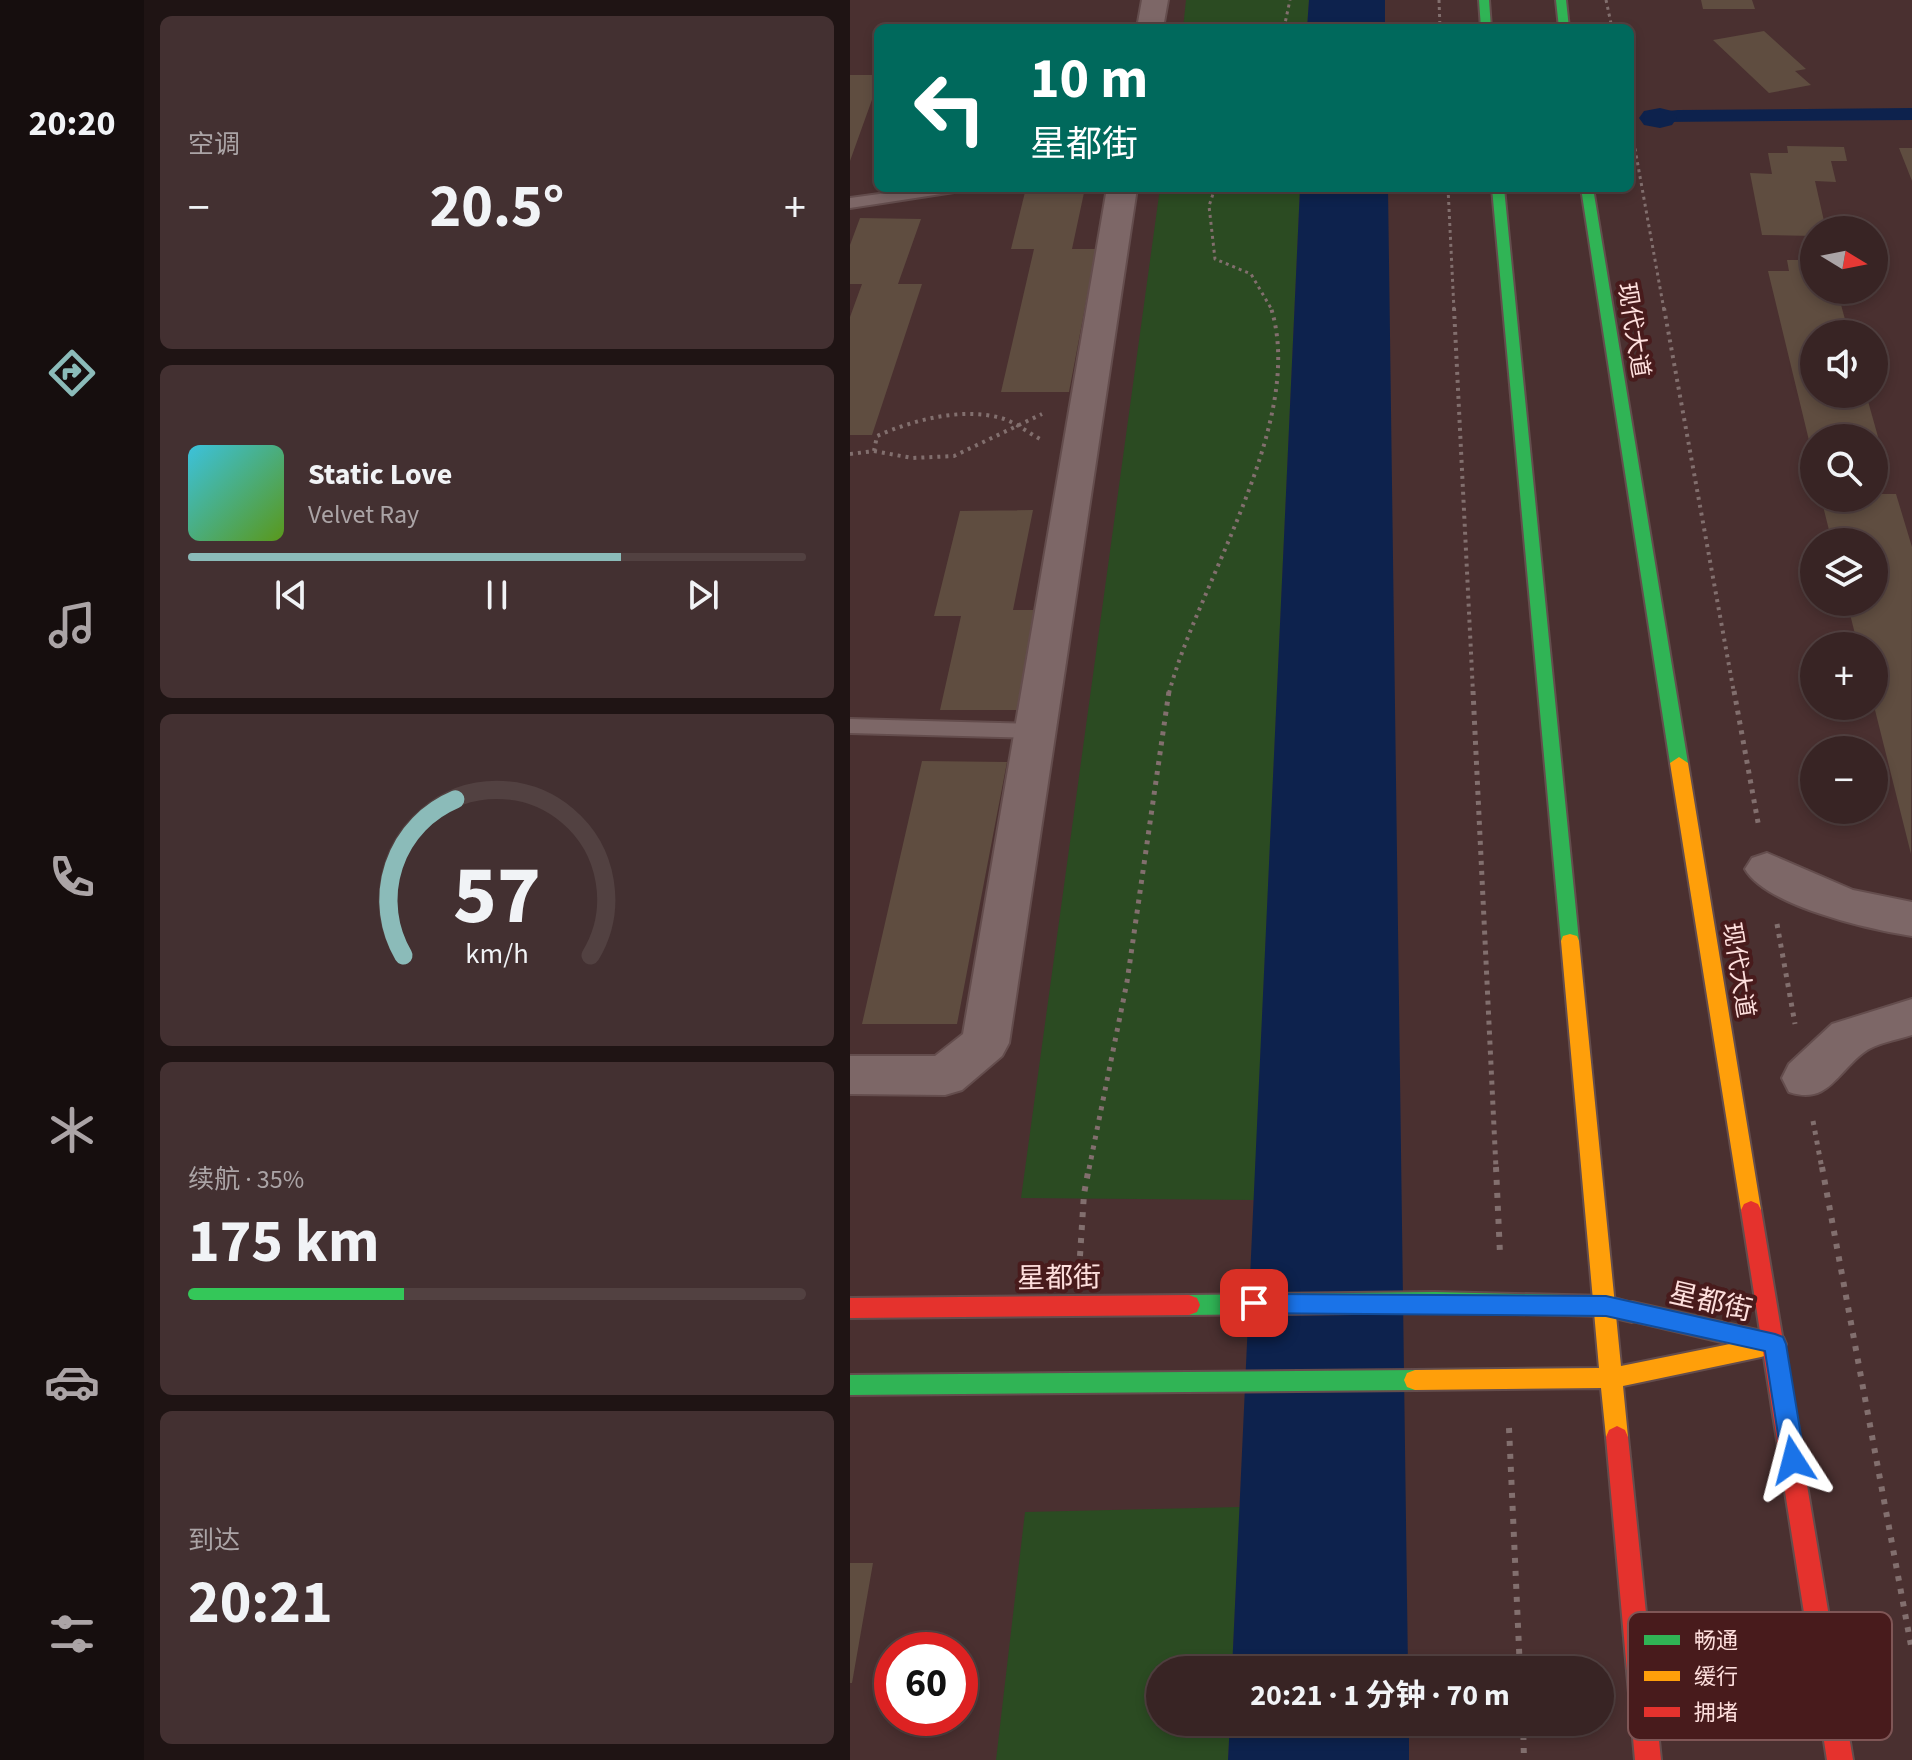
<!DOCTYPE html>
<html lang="zh">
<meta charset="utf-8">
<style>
:root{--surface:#382424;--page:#433031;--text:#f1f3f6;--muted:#aba4a6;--line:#524141;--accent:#8bbbb9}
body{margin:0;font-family:"Source Sans 3","Noto Sans SC",sans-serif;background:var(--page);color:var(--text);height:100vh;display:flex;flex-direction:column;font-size:30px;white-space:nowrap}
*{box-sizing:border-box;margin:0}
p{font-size:26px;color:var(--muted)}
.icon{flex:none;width:44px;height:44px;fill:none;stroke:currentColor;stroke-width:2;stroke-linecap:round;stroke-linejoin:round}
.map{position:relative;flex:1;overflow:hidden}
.panel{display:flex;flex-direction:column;gap:16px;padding:16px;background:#1f1414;width:706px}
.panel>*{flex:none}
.hud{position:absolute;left:24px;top:24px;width:760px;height:168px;border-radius:12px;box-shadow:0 4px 12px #0003,0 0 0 2px var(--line);background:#00695c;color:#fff;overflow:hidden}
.needle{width:52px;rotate:100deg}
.buttons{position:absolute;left:950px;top:216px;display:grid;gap:16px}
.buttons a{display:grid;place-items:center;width:88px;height:88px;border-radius:50%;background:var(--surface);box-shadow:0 4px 12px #0003,0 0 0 2px var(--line);font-size:40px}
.speed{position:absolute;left:24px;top:1632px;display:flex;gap:16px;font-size:40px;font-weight:700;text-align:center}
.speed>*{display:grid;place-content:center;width:104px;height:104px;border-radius:50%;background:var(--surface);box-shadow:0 4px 12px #0003,0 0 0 2px var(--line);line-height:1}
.speed .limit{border:12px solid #d22;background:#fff;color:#111}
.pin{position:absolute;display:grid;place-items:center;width:68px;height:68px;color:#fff;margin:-34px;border-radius:16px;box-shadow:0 4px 12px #0006}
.me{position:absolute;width:88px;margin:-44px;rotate:351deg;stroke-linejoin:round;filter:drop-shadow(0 0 6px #0008)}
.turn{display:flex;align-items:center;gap:28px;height:168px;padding:0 24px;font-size:36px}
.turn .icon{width:104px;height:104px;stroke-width:2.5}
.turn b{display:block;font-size:56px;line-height:68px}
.big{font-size:60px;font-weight:700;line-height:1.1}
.panel .widget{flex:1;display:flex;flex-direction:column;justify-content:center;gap:12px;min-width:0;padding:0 28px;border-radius:12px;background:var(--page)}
.panel .dial{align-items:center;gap:0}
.dial svg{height:208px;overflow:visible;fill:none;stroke:var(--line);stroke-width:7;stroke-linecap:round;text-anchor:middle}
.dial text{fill:var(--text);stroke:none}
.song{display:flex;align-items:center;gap:24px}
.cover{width:96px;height:96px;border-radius:12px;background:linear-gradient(135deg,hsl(190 70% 55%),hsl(90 70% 35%))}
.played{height:8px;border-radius:4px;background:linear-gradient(90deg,var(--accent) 70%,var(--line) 70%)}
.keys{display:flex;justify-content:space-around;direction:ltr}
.heat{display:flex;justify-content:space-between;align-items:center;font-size:44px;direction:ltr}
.charge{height:12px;border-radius:6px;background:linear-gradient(90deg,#34c759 35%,var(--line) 0)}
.trip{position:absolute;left:296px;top:1656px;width:468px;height:80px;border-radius:40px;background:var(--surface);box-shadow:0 4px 12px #0003,0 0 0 2px var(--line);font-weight:700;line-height:80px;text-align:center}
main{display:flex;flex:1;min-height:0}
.menu{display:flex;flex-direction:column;width:144px;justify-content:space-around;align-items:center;background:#160e0e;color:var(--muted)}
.menu .icon{width:56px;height:56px}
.menu .selected{color:var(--accent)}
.menu b{font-size:36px;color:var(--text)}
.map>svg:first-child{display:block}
.green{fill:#2b4b22}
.water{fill:#0d224d}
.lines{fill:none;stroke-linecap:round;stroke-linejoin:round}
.canal{fill:#0d224d;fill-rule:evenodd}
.building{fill:#5f4d40}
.lane-casing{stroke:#644d4d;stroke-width:4}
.street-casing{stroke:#644d4d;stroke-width:4}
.fast-casing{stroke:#644d4d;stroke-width:4}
.slow-casing{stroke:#644d4d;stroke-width:4}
.jam-casing{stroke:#644d4d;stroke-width:4}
.path-far3{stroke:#826f6e;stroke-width:3;stroke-dasharray:3 4;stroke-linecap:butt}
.path-far2{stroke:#826f6e;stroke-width:4;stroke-dasharray:3 5;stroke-linecap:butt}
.path-far1{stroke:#826f6e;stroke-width:5;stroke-dasharray:4 6;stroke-linecap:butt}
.path{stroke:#826f6e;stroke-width:6;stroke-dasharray:5 8;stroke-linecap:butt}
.lane{fill:#7d6767;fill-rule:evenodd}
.street{fill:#7d6767;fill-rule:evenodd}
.fast{fill:#30b455;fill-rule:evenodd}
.slow{fill:#ff9f0a;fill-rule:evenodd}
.jam{fill:#e5322d;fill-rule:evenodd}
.route{fill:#1a73e8;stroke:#114b97;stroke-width:2}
.labels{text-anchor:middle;stroke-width:8;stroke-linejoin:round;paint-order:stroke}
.street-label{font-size:24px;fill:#fedfdd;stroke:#481b1c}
.near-street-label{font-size:28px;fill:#fedfdd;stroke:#481b1c}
.key{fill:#481b1c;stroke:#7f5656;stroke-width:2}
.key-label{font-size:22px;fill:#fedfdd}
</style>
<main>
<nav class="menu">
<b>20:20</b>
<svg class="icon selected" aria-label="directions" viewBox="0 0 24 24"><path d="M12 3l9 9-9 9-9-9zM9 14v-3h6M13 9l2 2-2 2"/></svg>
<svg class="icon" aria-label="music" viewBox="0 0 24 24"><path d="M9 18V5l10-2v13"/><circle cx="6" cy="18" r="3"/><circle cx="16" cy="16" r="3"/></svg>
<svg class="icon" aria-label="phone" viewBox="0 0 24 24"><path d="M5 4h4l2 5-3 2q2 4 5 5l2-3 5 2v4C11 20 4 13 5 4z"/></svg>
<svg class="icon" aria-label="climate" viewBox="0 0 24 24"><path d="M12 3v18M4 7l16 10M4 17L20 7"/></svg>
<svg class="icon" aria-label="car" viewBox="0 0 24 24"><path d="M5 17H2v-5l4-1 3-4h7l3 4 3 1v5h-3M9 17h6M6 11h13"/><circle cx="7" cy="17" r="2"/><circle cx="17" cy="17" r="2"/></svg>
<svg class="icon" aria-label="filters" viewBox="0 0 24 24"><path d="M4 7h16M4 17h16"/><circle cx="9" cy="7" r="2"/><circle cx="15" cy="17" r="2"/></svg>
</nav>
<section class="panel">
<div class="widget"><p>空调</p>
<div class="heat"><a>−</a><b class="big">20.5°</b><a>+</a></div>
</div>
<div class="widget">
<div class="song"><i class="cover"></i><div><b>Static Love</b><p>Velvet Ray</p></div></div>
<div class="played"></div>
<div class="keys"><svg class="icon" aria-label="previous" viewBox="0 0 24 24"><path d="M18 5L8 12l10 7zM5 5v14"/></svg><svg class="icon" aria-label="pause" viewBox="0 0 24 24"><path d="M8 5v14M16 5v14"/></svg><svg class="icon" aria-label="next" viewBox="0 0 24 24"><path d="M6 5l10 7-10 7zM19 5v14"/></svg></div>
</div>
<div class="widget dial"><svg viewBox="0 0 100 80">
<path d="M14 69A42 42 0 1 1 86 69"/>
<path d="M14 69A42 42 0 0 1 34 9" stroke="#8bbbb9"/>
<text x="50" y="56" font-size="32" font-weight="700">57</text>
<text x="50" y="72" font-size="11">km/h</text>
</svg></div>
<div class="widget"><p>续航 · 35%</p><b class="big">175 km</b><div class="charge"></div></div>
<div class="widget"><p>到达</p><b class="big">20:21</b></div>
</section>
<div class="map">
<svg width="1062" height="1760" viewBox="0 0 1062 1760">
<rect width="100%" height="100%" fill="#4a3030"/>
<path class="green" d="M336,0H459L457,28H333Z
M310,188H450L404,1200L171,1198Z
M390,1507L382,1670H310V1722H380L378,1760H146L175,1512Z"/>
<path class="water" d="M459,0H535V28H457Z
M1062,108V120L811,122L810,118L818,111L828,110Z
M450,188H538L558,1670H382Z
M380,1722H559V1760H378Z"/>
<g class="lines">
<path class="canal" d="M810,108L822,111L827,118L822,125L810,128L794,125L789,118L794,111Z"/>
</g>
<path class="building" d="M851,0H902L905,9H853Z
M914,31L956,69L945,71L961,85L919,93L863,40Z
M0,75H28V83L0,161Z
M937,146L994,147L997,161H981L986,182L965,181L976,230H964V236L912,235L900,173L922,174L918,153H938Z
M1049,148H1062V181Z
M176,188H235L222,249H246L219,392H151L184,249H161Z
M10,218L71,219L48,284H72L22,435H0V317L12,284H0V245Z
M953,254H964V290H987L999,334H964V394H1016L1039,476H1024V438H964L963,457L918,271H939L937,260H955Z
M1024,494H1046L1062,547L1061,854L1024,706V646H1008L997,602H1024V542H982L971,498H1024Z
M183,510L163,610H190L172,710H90L111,616H84L110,511Z
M72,761L157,762L107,1024H12Z
M0,1563H23L2,1683H0Z"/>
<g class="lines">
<g class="lane-casing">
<path id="lane" d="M73,188H111L104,192L0,208V198Z
M0,719L184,724L191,726L194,731L191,736L184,738L0,733Z"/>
</g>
<g class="street-casing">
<path id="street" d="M292,0H318L313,28H287Z
M257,188H287L159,1043L152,1056L112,1090L95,1095L0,1094V1056H85L113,1034Z
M917,853L1003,890L1062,902V936C1021,930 916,906 895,869L902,858Z
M1062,999V1035C1047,1040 1025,1043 1013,1053C986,1074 977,1105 939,1092L932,1078L939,1064L982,1024Z"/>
</g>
<g class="fast-casing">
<path id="fast" d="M629,0H639L641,28H631Z
M706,0H716L719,28H709Z
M642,188H654L729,941L727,946H713L711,941Z
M731,188H743L838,763L829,769L820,763Z
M585,1292L756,1296L790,1305L793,1312L790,1319L782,1322L756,1316L585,1312L339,1315L331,1312L328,1305L331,1298L339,1295Z
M565,1370L573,1373L576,1380L573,1387L565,1390L0,1395V1375Z"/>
</g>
<g class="slow-casing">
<path id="slow" d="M829,757L838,763L911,1210L908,1216L901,1219L894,1216L891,1210L820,763Z
M720,934L727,936L729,941L771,1366L880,1344L774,1319L771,1312L774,1305L782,1302L925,1334L933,1337L936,1344L933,1351C925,1354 919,1354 911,1357L773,1386L778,1437L775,1444L767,1448L759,1444L756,1437L751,1388L565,1390L557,1387L554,1380L557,1373L565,1370L749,1368L711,941L713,936Z"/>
</g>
<g class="jam-casing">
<path id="jam" d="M901,1201L908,1204L911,1210L1003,1760H977L891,1210L894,1204Z
M339,1295L347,1298L350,1305L347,1312L339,1315L0,1318V1298Z
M767,1426L775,1430L778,1437L811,1760H785L756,1437L759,1430Z"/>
</g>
<path class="path-far3" d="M589,0L590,28
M756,0L762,28
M434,28L440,0
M780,121L814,310
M365,188L359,206L365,259L401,274L422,310
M598,188L604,310"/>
<path class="path-far2" d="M604,308L623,693
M814,308L884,693
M24,451L62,458L104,456L192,414
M0,454L24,451L27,436C63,420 112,407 151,418C165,422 177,432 190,439
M319,693C348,583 457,422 421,308"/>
<path class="path-far1" d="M623,691L646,1169
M884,691L909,828
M927,924L945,1024
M963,1121L972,1169
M239,1169L277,982L319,691"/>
<path class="path" d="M646,1167L650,1254
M972,1167L1062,1651
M230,1256L234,1194L239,1167
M659,1428L670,1670
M673,1722L674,1760"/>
<use href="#lane" class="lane"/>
<use href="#street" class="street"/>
<use href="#fast" class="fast"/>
<use href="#slow" class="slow"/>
<use href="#jam" class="jam"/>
</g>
<path class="route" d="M404,1294L756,1296L925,1334L933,1337L936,1344L955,1460L952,1468L943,1471L935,1468L932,1460L915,1351L756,1316L404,1313L397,1310L394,1303L397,1297Z"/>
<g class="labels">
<g class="street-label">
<text transform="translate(784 330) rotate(81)" y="8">现代大道</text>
<text transform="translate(889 970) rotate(81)" y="8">现代大道</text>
</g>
<g class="near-street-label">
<text transform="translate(209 1277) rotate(-1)" y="10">星都街</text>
<text transform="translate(861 1301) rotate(13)" y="10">星都街</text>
</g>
</g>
<rect x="778" y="1612" width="264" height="128" rx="12" class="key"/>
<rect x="794" y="1635" width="36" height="10" fill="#30b455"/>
<rect x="794" y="1671" width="36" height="10" fill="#ff9f0a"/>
<rect x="794" y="1707" width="36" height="10" fill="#e5322d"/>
<g class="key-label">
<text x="844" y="1648">畅通</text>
<text x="844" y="1684">缓行</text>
<text x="844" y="1720">拥堵</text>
</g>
</svg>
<div class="buttons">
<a><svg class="needle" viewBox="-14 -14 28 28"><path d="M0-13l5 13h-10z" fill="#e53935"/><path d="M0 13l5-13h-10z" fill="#aba4a6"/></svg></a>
<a><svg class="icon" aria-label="sound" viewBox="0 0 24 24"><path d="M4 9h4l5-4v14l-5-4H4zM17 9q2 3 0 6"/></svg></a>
<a><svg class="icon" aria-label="search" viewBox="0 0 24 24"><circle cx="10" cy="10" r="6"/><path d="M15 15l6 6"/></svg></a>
<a><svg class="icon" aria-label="layers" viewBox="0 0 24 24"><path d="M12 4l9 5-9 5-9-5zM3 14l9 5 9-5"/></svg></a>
<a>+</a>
<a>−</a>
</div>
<div class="speed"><div class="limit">60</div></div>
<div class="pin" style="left:404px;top:1303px;background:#d93025"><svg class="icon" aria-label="arrive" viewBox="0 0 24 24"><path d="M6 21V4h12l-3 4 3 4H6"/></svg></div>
<svg class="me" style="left:943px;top:1460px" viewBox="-20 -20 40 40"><path d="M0-17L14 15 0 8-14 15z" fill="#1a73e8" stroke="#fff" stroke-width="4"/></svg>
<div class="trip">20:21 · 1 分钟 · 70 m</div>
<div class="hud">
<div class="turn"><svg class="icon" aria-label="left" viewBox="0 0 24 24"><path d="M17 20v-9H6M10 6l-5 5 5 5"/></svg><div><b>10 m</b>星都街</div></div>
</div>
</div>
</main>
